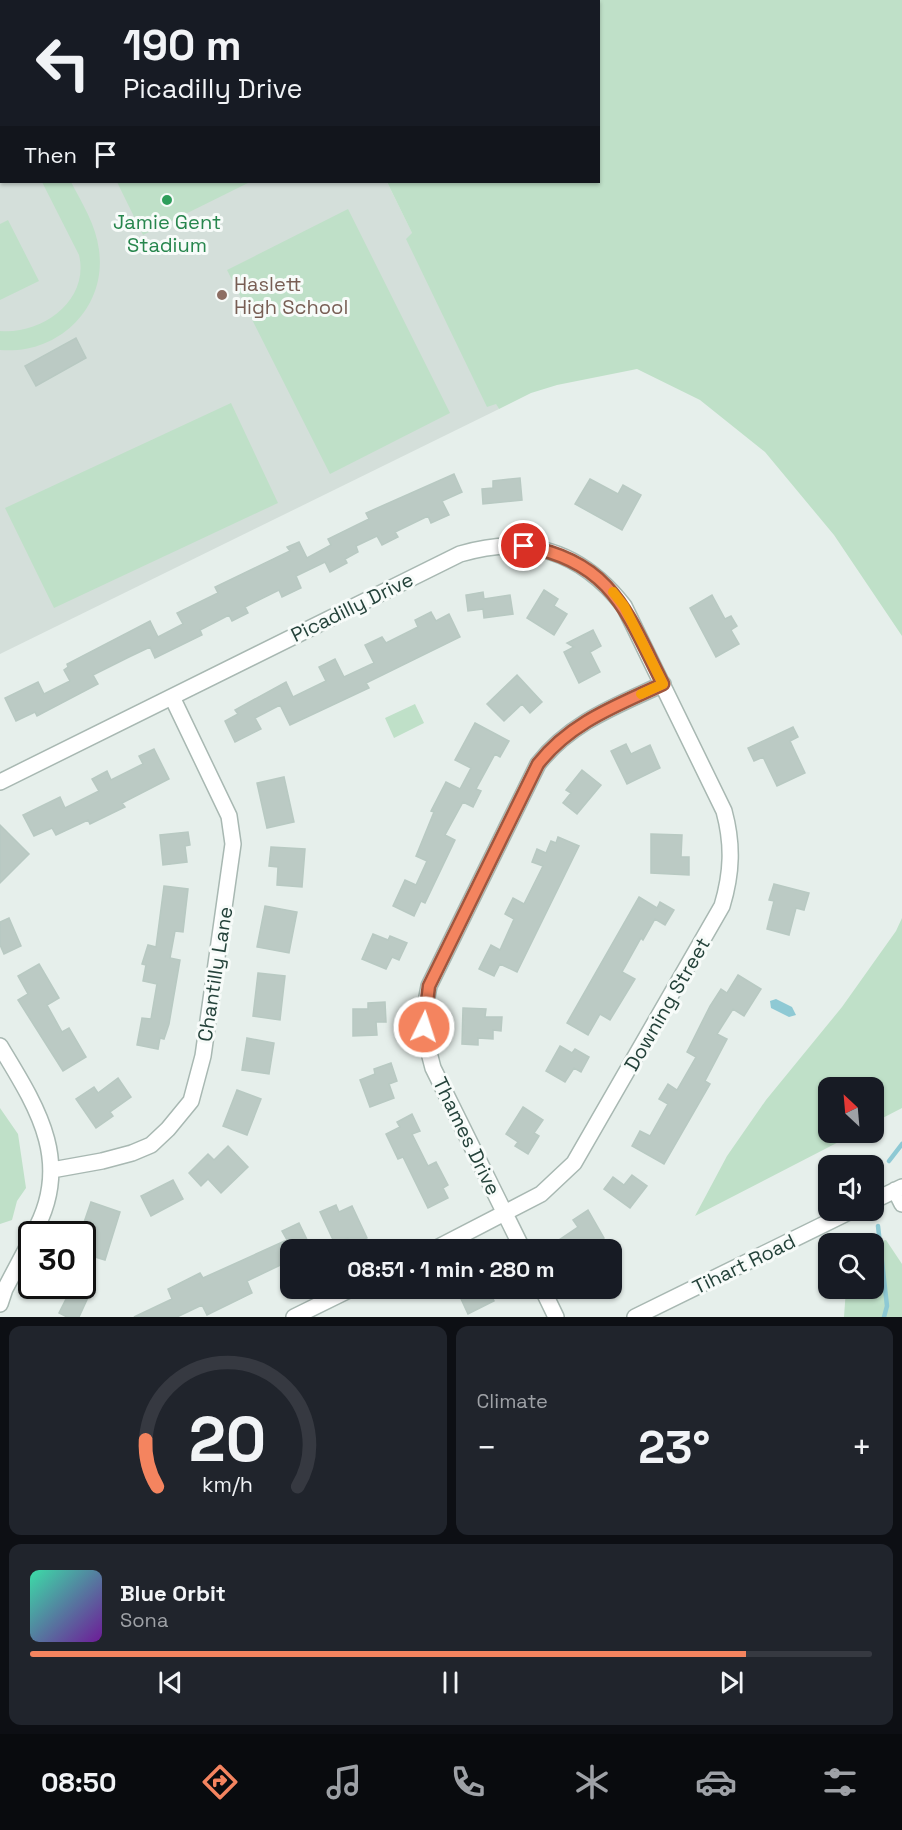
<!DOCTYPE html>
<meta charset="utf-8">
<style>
:root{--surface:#171b24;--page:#20242c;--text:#f1f3f6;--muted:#9ea1a6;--line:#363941;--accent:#f4845f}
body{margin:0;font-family:"Space Grotesk",sans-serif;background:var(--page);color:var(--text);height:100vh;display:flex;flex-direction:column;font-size:22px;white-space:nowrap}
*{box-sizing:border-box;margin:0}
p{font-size:20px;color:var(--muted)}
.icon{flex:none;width:33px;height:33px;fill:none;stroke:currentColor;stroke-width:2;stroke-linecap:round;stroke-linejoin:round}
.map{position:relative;height:1317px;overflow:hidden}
.drawer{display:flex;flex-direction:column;gap:9px;padding:9px;background:#0d0f14;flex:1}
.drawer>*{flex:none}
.banner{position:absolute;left:0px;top:0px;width:600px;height:183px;box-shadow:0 2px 4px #0004;background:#171b24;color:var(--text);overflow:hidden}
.needle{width:39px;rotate:334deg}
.buttons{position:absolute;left:818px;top:1077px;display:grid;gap:12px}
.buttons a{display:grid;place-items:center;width:66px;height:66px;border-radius:12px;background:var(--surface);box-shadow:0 2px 4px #0004;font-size:30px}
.speed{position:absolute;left:18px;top:1221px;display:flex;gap:12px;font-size:30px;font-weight:700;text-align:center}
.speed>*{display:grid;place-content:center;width:78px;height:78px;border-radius:50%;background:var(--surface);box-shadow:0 2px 4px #0004;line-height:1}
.speed .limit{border:3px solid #111;border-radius:9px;background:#fff;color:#111}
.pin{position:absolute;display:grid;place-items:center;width:51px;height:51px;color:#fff;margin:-26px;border:3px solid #fff;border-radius:50%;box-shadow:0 2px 6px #0007}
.me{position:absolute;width:66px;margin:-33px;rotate:4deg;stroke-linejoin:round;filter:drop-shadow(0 0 4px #0008)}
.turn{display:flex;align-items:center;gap:21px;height:126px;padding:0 24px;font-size:27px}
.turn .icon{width:78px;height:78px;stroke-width:2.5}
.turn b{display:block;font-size:42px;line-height:51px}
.then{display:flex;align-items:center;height:57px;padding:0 24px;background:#0003;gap:12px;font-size:22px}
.big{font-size:45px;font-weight:600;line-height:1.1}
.drawer .card{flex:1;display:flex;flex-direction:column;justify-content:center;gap:9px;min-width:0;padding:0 21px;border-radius:12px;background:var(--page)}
.drawer .dial{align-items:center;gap:0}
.dial svg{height:156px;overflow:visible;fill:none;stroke:var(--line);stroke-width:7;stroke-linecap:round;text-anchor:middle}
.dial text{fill:var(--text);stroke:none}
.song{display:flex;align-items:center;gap:18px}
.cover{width:72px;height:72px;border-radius:9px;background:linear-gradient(135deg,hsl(160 70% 55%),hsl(280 70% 35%))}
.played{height:6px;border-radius:3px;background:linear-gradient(90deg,var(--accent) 85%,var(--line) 85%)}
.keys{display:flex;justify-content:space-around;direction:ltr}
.heat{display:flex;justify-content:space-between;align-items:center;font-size:33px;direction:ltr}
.drawer .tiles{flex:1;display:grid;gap:9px;grid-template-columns:1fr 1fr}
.card:last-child{grid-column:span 2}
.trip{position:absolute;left:280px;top:1239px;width:342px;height:60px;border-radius:12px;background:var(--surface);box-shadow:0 2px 4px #0004;font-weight:600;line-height:60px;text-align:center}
.tabs{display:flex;height:96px;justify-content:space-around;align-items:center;background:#090b0e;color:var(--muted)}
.tabs .icon{width:42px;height:42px}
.tabs .selected{color:var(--accent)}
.tabs b{font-size:27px;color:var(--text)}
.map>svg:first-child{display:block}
.built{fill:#d4dfda}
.green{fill:#bfe0c8}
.water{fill:#8ec9d4}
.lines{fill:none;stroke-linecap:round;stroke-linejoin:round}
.stream{stroke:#8ec9d4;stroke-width:4.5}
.building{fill:#bbcac4;stroke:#b8c9c2;stroke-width:1.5}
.street-casing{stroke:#a8b8b2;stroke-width:18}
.street{stroke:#fff;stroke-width:15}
.route-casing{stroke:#9f563e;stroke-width:15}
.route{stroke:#f4845f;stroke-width:10}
.slow{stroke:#f59e0b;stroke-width:10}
.leisure-dot{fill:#2e9e5b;stroke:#f7fbf9;stroke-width:2}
.education-dot{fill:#8d6e63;stroke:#f7fbf9;stroke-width:2}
.labels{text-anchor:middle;stroke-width:6;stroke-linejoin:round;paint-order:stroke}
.leisure-label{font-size:20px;fill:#27864d;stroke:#f7fbf9}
.education-label{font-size:20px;fill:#785e54;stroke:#f7fbf9;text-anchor:start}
.street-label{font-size:20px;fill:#24423a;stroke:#f7fbf9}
</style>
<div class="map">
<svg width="902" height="1317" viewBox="0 0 902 1317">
<rect width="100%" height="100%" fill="#e6efeb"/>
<path class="built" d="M0,0H298L2,2V182H387L499,409L0,654Z"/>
<path class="green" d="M29,0H187L188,1L30,2Z
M298,0H902V636L834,535L765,452L700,400L637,369L557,385L531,393L499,409L496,404L487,407L406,239L412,233L387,182H598V2Z
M42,182H71C82,203 96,225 99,250C107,309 57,355 0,350V331C41,335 90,301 79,255Z
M117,182H250L143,235Z
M348,209L450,413L330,474L227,270Z
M8,220L39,281L0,300V224Z
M231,403L278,503L54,608L5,508Z
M415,704L424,723L394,738L385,718Z
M902,918V1108L873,1123V1088H828V1132L856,1133L695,1216L727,1156L766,1100L842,1007L896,931Z
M0,1108L18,1134L26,1188L17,1201L12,1220L0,1224Z
M886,1240L902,1264V1317H844L846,1289L873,1288V1244L871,1243Z"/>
<path class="water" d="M776,999L792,1007L796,1015L789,1017L771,1008L770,1001Z"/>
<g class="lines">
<path class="stream" d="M889,1161L902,1144
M878,1226L887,1306L884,1317"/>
</g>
<path class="building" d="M76,338L86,358L36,386L25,366Z
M454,474L462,492L442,501L449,515L431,523L428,516L395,532L398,537L382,545L377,536L356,546L358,552L345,559L347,563L330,572L325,562L296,576L301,588L282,597L279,590L245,607L248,613L232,621L229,615L200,630L202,635L155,658L150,647L129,657L93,675L98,684L37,716L35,712L16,721L5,698L38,682L44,694L70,681L64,670L68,667L67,664L150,621L158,637L183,624L177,613L218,593L215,587L290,551L287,547L299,542L307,558L331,545L328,539L369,519L366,513Z
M520,478L522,500L483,504L482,489L493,488V481Z
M590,479L618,494L623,485L641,495L622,530L575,504Z
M544,590L558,599L554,606L567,614L554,635L527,618Z
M483,592L484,599L510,595L513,614L484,618L483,609L468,611L466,595Z
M712,595L725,619L731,616L737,626L731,630L739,644L716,657L690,608Z
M431,612L436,621L449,614L460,637L366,683L369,688L290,725L280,705L255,718L261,729L235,742L225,721L238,714L235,710L286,682L293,697L326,681L319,667L335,659L344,677L374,663L365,645L382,637L386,643L418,627L415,620Z
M593,630L601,646L590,652L600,672L579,683L564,652L574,647L567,643Z
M517,675L542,702L530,713L522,704L504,721L487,704Z
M475,723L509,741L500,757L495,754L476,789L481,791L473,807L463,802L445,835L455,840L425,903L421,901L414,916L393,906L405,880L416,885L427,861L416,856L434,812L431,811L446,782L460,789L471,768L455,760Z
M793,727L798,737L790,741L805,773L777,786L763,757L754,761L748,748Z
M626,744L631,754L650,745L660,768L627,784L611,751Z
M154,749L169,779L122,803L125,807L90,824L88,820L56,835L52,828L34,836L23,815L60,797L65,808L99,791L92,779L107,771L111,780L143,764L139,756Z
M582,770L601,785L577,814L563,803L571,793L566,790Z
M284,777L294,822L267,828L257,783Z
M0,825L29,854L0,883Z
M188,832L190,845L185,846L187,862L163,865L160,835Z
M651,834L682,835L681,857H689V875L651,873Z
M558,837L579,846L517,972L500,964L494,976L479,969L491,945L500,950L514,919L505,914L513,898L524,904L543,866L532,862L537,849L546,853L551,841L556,843Z
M271,847L305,849L302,887L277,885L278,867L269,866Z
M774,884L809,893L804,910L796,908L789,935L767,929L774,901L769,900Z
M164,886L188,889L183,932L175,931L170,958L180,960L169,1024L164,1039L160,1038L158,1049L137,1045L142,1018L151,1019L157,984L143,981L146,965L142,964L148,945L156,947Z
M639,897L657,908L660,902L674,910L665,925L655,919L643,940L641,938L622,972L635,979L610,1020L600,1014L588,1035L567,1023Z
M265,906L297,912L289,953L257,947Z
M9,918L21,946L4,954L0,945V922Z
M373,934L388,940L390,936L407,943L399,960L392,957L386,969L362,959Z
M39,964L59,998L47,1005L62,1032L69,1028L86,1057L63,1071L18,1000L28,994L18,976Z
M258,973L285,976L280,1020L253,1016Z
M738,975L761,989L744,1016L733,1009L717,1034L727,1039L705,1081L710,1084L664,1164L632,1146L640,1131L650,1136L668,1104L659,1099L668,1084L677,1090L696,1057L687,1052L710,1006L721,989L727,993Z
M385,1002L386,1022H376L377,1035L353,1036V1009H368V1003Z
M463,1008L486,1009L485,1017H502L501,1031L493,1030V1039L478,1038V1045L462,1044Z
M247,1038L274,1043L269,1074L242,1070Z
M560,1046L572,1053L575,1049L589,1057L581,1072L574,1068L565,1082L546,1071Z
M391,1063L397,1081L389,1084L394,1098L370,1107L360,1080L375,1074L374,1069Z
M118,1078L131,1097L110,1112L113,1116L96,1128L76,1099L94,1087L98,1093Z
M237,1090L261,1099L247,1135L223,1126Z
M523,1107L543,1120L534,1133L539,1136L528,1154L515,1146L518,1142L506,1134Z
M412,1114L420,1131L412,1134L428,1166L436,1162L448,1185L443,1188L448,1198L428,1208L403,1157L398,1159L386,1134L400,1127L397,1122Z
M228,1146L248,1167L221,1193L208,1179L201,1186L189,1173L208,1154L214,1160Z
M632,1175L647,1186L630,1208L604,1189L613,1177L624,1185Z
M173,1180L183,1199L151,1216L141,1196Z
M91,1202L120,1212L105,1260L82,1253V1234H80Z
M336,1205L339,1212L352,1206L367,1238L352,1245L348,1238L335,1244L320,1212Z
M588,1210L604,1238L589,1250H566L559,1240L578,1227L573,1220Z
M299,1223L312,1250H291V1260L247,1281L252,1293L207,1315L202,1305L177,1317H134L172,1299L168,1289L200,1273L203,1278L287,1240L282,1231Z
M42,1286H79L91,1291L79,1317H67L59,1313L67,1297Z
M456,1288H488L494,1301L468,1314Z"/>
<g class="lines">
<g class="street-casing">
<path id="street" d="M0,782L460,554C527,534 581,551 624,606L724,811C733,844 732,873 722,906L574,1163L541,1194L433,1250
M0,1046C37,1107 74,1163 33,1234
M52,1170L102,1161L132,1153L151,1145L168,1129L191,1101L203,1056L233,844L229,816L172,697
M895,1190L902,1204
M873,1201L902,1187
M523,1250L433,1068L426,1041L424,1013L429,986L538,764C571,722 616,706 663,684
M542,1288L556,1317
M0,1304L5,1289L32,1238
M294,1317L353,1288
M635,1317L853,1210"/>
</g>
<use href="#street" class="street"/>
</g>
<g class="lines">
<g class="route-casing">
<path id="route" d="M424,1027L429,986L538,764C571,722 616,706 663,684C627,613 612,561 524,546"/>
</g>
<use href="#route" class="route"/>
<path class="slow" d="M613,592L624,606L663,684L641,694"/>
</g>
<circle class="leisure-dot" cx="167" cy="200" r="6"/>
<circle class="education-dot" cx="222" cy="295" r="6"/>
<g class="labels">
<g class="leisure-label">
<text x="167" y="229">Jamie Gent<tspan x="167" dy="23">Stadium</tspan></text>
</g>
<g class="education-label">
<text x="234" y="291">Haslett<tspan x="234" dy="23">High School</tspan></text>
</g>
<g class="street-label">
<text transform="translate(352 607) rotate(-26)" y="7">Picadilly Drive</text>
<text transform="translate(215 974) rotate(-81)" y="7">Chantilly Lane</text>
<text transform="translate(667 1004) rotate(-60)" y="7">Downing Street</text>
<text transform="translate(467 1136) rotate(64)" y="7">Thames Drive</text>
<text transform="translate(744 1264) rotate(-26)" y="7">Tihart Road</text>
</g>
</g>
</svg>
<div class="buttons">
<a><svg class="needle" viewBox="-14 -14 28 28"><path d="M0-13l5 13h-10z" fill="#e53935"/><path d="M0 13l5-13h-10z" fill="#9ea1a6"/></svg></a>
<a><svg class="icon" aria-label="sound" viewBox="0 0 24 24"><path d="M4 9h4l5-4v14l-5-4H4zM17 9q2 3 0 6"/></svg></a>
<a><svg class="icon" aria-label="search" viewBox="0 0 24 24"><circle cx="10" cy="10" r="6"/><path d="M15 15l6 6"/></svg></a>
</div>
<div class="speed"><div class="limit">30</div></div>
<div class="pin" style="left:524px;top:546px;background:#d93025"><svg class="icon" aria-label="arrive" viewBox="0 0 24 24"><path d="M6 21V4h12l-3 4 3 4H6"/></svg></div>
<svg class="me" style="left:424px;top:1027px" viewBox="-20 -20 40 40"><circle r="17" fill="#f4845f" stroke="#fff" stroke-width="3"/><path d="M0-11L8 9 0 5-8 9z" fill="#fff"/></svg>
<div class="trip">08:51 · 1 min · 280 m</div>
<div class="banner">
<div class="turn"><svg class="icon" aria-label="left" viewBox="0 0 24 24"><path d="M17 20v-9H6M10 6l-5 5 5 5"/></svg><div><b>190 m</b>Picadilly Drive</div></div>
<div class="then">Then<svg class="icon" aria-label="arrive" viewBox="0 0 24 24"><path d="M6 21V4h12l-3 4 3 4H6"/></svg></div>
</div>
</div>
<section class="drawer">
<div class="tiles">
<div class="card dial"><svg viewBox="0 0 100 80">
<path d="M14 69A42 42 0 1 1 86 69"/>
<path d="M14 69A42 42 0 0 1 8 45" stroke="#f4845f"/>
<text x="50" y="56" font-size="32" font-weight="700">20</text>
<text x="50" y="72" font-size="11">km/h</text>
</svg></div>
<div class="card"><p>Climate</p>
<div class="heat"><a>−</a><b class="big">23°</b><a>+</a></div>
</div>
<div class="card">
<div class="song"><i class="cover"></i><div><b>Blue Orbit</b><p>Sona</p></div></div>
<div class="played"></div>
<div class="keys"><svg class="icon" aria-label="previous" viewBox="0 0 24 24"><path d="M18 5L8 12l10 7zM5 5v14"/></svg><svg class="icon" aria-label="pause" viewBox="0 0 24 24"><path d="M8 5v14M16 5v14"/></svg><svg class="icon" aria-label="next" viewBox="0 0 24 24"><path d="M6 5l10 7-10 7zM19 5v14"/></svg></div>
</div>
</div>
</section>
<nav class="tabs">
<b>08:50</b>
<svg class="icon selected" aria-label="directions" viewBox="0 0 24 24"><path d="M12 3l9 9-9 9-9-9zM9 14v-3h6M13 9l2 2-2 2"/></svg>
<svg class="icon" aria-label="music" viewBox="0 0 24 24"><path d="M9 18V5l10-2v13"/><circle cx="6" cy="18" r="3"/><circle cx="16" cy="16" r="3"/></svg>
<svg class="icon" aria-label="phone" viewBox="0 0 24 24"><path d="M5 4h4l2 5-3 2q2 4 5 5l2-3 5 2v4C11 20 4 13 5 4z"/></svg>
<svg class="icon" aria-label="climate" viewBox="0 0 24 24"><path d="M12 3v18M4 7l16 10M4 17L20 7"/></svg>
<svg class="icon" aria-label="car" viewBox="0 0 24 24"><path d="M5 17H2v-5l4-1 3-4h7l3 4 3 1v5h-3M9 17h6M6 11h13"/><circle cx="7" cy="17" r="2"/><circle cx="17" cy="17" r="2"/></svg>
<svg class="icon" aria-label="filters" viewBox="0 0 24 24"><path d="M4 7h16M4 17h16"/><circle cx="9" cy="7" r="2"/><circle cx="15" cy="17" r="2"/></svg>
</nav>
